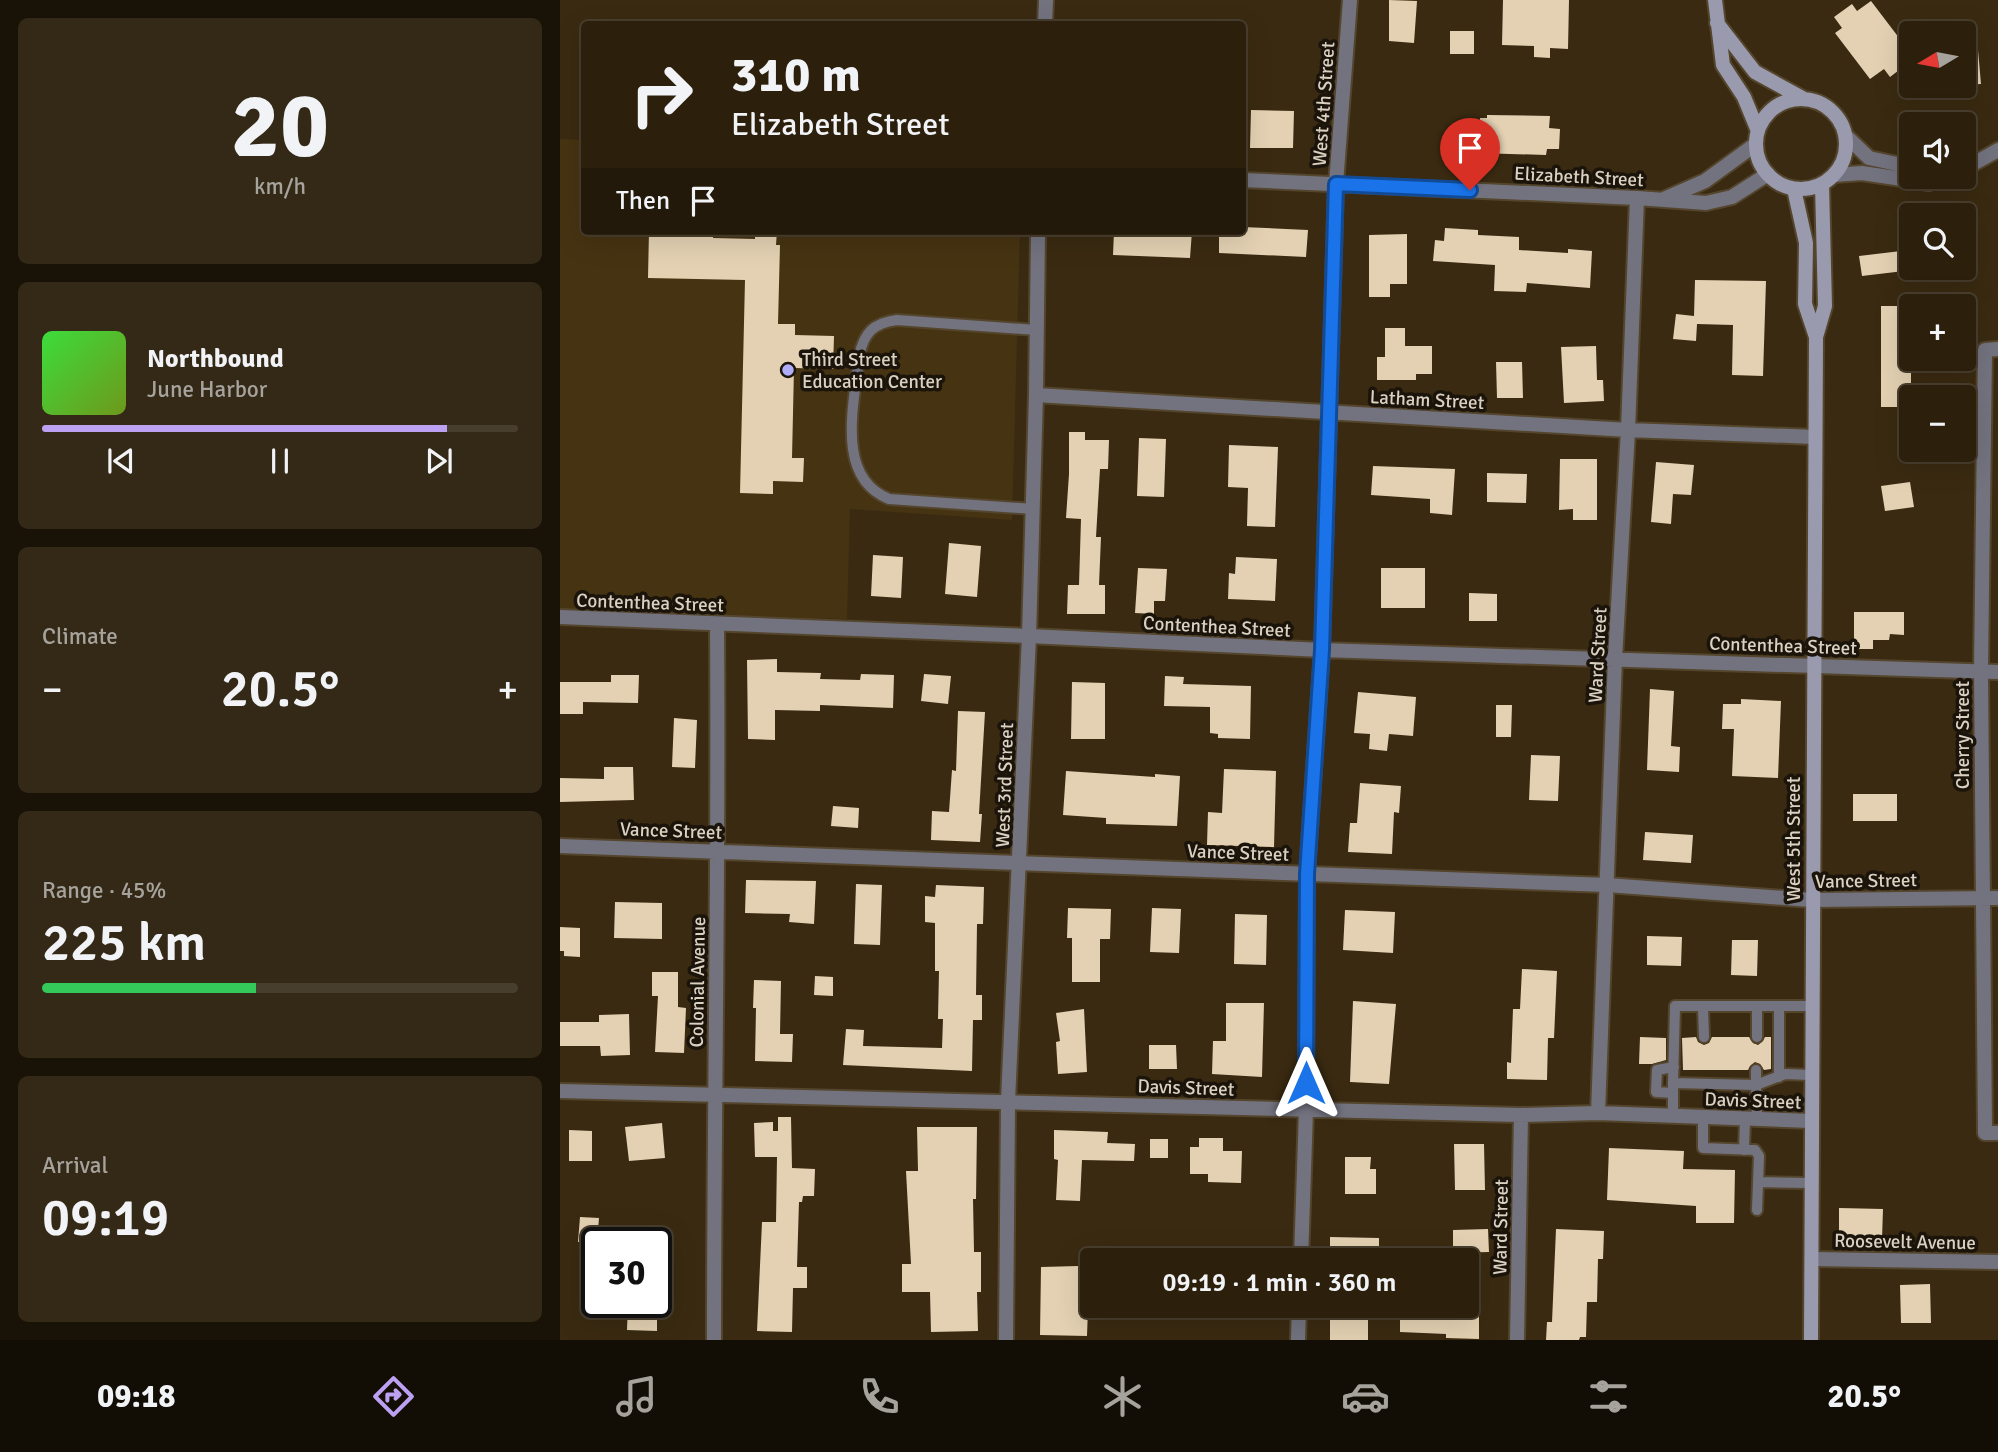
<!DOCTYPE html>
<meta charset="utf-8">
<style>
:root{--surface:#2c200d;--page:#342816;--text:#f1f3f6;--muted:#a6a39d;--line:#483e2e;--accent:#bca0f2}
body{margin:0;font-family:Signika,sans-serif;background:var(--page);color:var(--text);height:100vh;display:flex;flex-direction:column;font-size:26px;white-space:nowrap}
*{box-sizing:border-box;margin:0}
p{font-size:23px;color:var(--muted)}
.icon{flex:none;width:38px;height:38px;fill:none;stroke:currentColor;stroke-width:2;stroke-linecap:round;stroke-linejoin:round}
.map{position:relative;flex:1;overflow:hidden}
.side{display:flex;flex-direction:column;gap:18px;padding:18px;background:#181207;width:560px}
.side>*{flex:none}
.top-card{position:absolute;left:21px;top:21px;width:665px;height:214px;border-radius:7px;box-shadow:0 7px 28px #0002,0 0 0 2px var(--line);background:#2c200d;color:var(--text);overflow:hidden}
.needle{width:46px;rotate:260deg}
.fabs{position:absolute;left:1339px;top:21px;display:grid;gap:14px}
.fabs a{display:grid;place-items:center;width:77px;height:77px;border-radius:7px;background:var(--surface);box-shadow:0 7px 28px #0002,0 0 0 2px var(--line);font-size:35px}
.speed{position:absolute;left:21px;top:1227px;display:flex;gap:14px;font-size:35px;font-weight:700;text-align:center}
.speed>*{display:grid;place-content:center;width:91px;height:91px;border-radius:50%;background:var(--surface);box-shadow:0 7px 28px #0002,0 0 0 2px var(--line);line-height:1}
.speed .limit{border:4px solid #111;border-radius:10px;background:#fff;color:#111}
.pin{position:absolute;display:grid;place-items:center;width:60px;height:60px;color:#fff;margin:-72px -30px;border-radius:50% 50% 50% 0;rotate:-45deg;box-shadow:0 0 7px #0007}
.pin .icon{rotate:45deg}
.me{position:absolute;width:77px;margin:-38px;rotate:0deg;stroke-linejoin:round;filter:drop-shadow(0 0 5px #0008)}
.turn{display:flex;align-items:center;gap:24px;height:147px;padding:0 35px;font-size:32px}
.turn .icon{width:91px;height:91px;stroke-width:2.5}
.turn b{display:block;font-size:49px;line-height:60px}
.then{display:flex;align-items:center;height:66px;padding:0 35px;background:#0003;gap:14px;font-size:26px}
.big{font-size:52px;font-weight:600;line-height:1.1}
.side .tile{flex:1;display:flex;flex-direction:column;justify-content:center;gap:10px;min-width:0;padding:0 24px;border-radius:10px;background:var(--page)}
.side .dial{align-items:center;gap:0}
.dial b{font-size:91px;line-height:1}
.song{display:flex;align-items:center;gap:21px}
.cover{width:84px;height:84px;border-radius:10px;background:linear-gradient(135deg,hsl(120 70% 55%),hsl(80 70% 35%))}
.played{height:7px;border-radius:4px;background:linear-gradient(90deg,var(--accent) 85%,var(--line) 85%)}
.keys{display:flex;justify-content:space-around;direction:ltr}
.heat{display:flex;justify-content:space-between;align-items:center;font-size:38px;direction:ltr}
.charge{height:10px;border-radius:5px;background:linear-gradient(90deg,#34c759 45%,var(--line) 0)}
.trip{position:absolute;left:520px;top:1248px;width:399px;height:70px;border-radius:7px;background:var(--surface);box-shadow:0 7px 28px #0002,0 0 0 2px var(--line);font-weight:600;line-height:70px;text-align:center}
.tab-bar{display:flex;height:112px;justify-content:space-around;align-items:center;background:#120d05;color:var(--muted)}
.tab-bar .icon{width:49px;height:49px}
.tab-bar .selected{color:var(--accent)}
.tab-bar b{font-size:32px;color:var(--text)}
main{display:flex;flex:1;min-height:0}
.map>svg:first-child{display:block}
.built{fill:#463312}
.building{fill:#e4d1b3}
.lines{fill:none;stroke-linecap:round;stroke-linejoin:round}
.service-casing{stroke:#54452d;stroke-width:14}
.minor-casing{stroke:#54452d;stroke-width:18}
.tertiary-casing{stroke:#54452d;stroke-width:18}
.secondary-casing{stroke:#54452d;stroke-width:18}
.service{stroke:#737380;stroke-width:10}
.minor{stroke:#737380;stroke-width:14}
.tertiary{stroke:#737380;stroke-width:14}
.secondary{stroke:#9a9aaf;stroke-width:14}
.route-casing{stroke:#114b97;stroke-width:18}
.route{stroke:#1a73e8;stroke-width:12}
.poi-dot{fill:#b0aefa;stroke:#1b140a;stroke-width:2.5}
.labels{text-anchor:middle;stroke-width:7;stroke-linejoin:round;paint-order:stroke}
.street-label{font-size:19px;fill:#dbd1c2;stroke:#1b140a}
.poi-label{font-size:19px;fill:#dbd1c2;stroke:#1b140a;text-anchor:start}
</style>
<main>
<section class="side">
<div class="tile dial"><b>20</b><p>km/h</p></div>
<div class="tile">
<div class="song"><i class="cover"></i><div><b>Northbound</b><p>June Harbor</p></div></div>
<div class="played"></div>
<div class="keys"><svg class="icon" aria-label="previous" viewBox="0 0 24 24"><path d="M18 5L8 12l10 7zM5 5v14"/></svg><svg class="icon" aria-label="pause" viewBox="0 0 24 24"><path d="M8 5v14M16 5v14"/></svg><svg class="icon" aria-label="next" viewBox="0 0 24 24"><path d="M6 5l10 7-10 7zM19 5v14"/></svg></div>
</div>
<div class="tile"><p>Climate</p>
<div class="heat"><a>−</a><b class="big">20.5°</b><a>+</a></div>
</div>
<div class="tile"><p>Range · 45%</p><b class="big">225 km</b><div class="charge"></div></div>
<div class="tile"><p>Arrival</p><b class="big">09:19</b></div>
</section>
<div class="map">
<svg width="1438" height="1340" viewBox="0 0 1438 1340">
<rect width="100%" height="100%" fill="#3a2a11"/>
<path class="built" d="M0,139L24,140V231H460L452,520L290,509L287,619L0,612Z"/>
<path class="building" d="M829,0L857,1L854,43L829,41Z
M943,0H1009L1008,49L990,48V58L974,57V46L942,45Z
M1311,1L1346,47L1339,52L1347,64L1330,77L1324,69L1310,79L1275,33L1282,28L1274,17L1292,4L1297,11Z
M890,31H914V54H890Z
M1418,50L1421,84L1404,85V51Z
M691,110L734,111L733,148H690Z
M927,115L990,116L989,128L1000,129L999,149H987L986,155L918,153L920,118H927Z
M682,227L748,230L746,257L659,253V231H682Z
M885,228L918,230V235L959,237V250L1008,253V249L1032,251L1030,288L967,283L966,292L934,291L935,265L873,261L875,240L884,241Z
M89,231H153V238L195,239V231H217L216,245H220L218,324H235V335L274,336L273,369L234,368L232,458H244L243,482L213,481V494L180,493L185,280L88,278Z
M554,231H632L630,258L553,255Z
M847,234V284H830V297H809V235Z
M1341,251L1344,271L1302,276L1299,256Z
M1135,280L1206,281L1203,376L1172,375L1173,325L1137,324L1136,341L1113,339L1116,314L1134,316Z
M1321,306H1351V407H1321Z
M825,328H845V346H872V374H856V380H817V357H825Z
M1036,346L1037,380H1043L1044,401L1004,403L1001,347Z
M936,362H962L963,398H937Z
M509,432H525V440H549L548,469H540L536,537H541L539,585H545V614H507L508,585H519L521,519L506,518L509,474Z
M579,438L606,439L604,497L577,496Z
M669,445L718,447L715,527L687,526L688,488L668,487Z
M1000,459H1037V520H1013V509L999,510Z
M1096,462L1134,465L1131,495L1113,494L1111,524L1091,522Z
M813,466L895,469L892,515L870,513V499L811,495Z
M927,473L967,474L966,503L927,502Z
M1350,482L1354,507L1325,511L1321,486Z
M389,543L421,546L417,597L385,594Z
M313,555L343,557L341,598L311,596Z
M676,557L717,559L715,601L668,599L669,573L675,574Z
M578,568L607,569L605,601H594V614L575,613Z
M821,568H865V608H821Z
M909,593L937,594V621H909Z
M1294,612H1344V635L1330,634L1329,640H1313V649H1294Z
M217,659V672L261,673L260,679L300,680L301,674L334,675L333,708L260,705V711L215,710V740L188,739L187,660Z
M364,674L391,676L388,704L361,701Z
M51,675H79L78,703L23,702V714H0V682H51Z
M605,676L624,677L623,684L691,686L690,739L658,738V734L650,733V707L604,706Z
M512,682L545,683V739H511Z
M1090,689L1114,691L1111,746L1120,747L1119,772L1087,770Z
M798,692L856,697L853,736L829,734L827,751L809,749L810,734L794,733Z
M1181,699L1221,701L1218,778L1172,776L1174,729H1162L1163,704H1181Z
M936,705H952L951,737H936Z
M398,711L425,712L419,814H422L420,842L371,840L372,811L389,812L392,770L396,771Z
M114,718L137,720L135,768L112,767Z
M971,755L1000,756L998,801L969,800Z
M44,767H73L74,800L0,802V778L44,779Z
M664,769L716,771L714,847L647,845L648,812L662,813Z
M506,771L595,777V774L620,776L617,826L546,824V818L503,815Z
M800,783L841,786L839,813L834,812L832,854L788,852L790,823H797Z
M1293,794H1337V821H1293Z
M273,806L299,808L298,828L271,826Z
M1085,832L1133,835L1131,863L1083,860Z
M186,880L256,881L254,924L229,922L230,914L185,913Z
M296,884L322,885L320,945L294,944Z
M376,885L424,887L423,924H417L416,995H422V1020H413L412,1071L283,1065L286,1029L304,1030L303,1046L382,1048L383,1019H378L379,971H375V923L365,922V896L375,897Z
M55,902L102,903V939L54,938Z
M508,908L551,909L550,939H540V982H512V938H507Z
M592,908L621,909L619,953L590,952Z
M785,910L835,912L833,953L783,950Z
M675,914L707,915L706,965L674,964Z
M0,927L20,928V957L4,956V951H0Z
M1087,936L1122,937L1121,966L1087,965Z
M1172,940H1198L1197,976L1171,975Z
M962,969L997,971L994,1038H988L987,1080L947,1079V1062L951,1063L953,1009H960Z
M92,972H118V1007L126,1008L124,1053L95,1052L98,996H92Z
M255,976L273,977V996L254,995Z
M194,980L221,981L220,1034H233L232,1062L195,1061L196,1008H193Z
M793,1001L836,1004L829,1084L790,1082Z
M666,1003H704L702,1077L652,1074L653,1041H666Z
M524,1009L527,1072L498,1074L496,1042L500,1041L496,1013Z
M69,1014L70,1055L41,1056L40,1046H0V1022H39V1015Z
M1080,1037L1106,1038V1060L1092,1064H1079Z
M1136,1037L1138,1042L1144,1045L1149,1043L1152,1037H1189L1193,1043L1198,1045L1203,1041L1205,1037H1211V1069L1204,1070L1200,1064L1195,1062L1190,1066L1188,1070H1123L1122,1038Z
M589,1045H616L617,1069H589Z
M218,1117H231L232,1168L255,1169L254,1196H243L242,1202H239L237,1267H247V1288H233L232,1332L197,1331L202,1222H216L217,1157H195L194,1123L213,1122V1131H218Z
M102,1123L105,1158L69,1161L65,1127Z
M357,1127H417L416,1199H413L414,1252H421V1292H417L418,1331L371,1332L370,1292H342V1264H351L346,1171H358Z
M9,1130L32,1131V1161H9Z
M494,1130L548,1132L547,1143L575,1144L574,1161L522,1160L520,1201L496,1200L498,1160L494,1159Z
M639,1138H663V1151H682L681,1183L648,1182V1174H630V1147H639Z
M590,1139H608V1158H590Z
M894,1144H924L925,1190H895Z
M1049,1148L1124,1151L1123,1169L1175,1170L1174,1223H1136V1206L1047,1200Z
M785,1157H811L810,1169H816V1194H785Z
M1279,1208L1323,1209L1322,1239L1279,1238Z
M20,1217L39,1218L37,1243L18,1242Z
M928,1229L929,1252L893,1253V1230Z
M996,1229L1044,1231L1043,1259H1038L1037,1302H1027L1026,1337H1020L1019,1340H986L987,1322H992Z
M770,1237L819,1238V1257L770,1255Z
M518,1266L519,1308H528L527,1336L480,1335L481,1267Z
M1370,1284L1371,1323H1341L1340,1285Z
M68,1302H97V1331L67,1330Z
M770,1310L808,1311V1340H770Z
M886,1315H919V1339L886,1338V1334L840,1332V1318L886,1319Z"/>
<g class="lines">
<g class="service-casing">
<path id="service" d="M473,509L329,499C274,477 295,402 299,356C304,333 313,323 337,320L477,330
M1143,1007L1144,1037
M1197,1037V1007
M1196,1070V1085L1225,1074L1251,1075
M1219,1077V1007
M1113,1083L1115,1006H1251
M1113,1093L1096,1092L1097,1070L1114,1067
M1113,1117V1083L1196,1085L1197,1119
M1143,1118V1148L1195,1150L1199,1156L1197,1210
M1184,1150L1185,1119
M1198,1182L1251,1183"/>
</g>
<g class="minor-casing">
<path id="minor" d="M1285,135L1309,158L1351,167
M1404,169L1438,150
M1274,175L1302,173L1369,183L1385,177
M682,180L1077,198L1146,203L1172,197L1208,174
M1104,199L1145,181L1196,144
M1438,349L1425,350L1421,671L1425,1133H1438
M476,395L1068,430L1255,437
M0,617L469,636L762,650L1438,672
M0,846L1047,885L1251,900L1438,898
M0,1091L961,1115L1038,1113L1251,1121
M1038,1113L1055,659L1068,430L1077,198
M1252,1259L1438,1262
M741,1260L746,1110L747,874L762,650L776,184L790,0
M154,1340C154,1101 159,863 157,624
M738,1340L739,1306
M957,1340L961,1115"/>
</g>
<g class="tertiary-casing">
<path id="tertiary" d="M485,24L486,0
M446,1340L448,1101L469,636L476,395L478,231"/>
</g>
<g class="secondary-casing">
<path id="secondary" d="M1155,0L1163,65L1184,97L1198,131
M1157,23L1195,72L1244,99
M1196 144a45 45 0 1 1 90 0a45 45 0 1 1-90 0Z
M1234,189L1246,243L1245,304L1256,337
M1251,1340L1256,337L1265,306L1262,184"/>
</g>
<use href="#service" class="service"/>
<use href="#minor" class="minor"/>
<use href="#tertiary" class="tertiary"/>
<use href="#secondary" class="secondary"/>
</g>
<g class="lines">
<g class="route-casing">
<path id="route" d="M746,1083L747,874L762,650L776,184L910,190"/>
</g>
<use href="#route" class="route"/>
</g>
<circle class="poi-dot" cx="228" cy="370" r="7"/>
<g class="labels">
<g class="street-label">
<text transform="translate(763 104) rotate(-86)" y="7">West 4th Street</text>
<text transform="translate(1019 176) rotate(3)" y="7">Elizabeth Street</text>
<text transform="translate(867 399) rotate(3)" y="7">Latham Street</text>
<text transform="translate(90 602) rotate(2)" y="7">Contenthea Street</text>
<text transform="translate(657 626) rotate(3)" y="7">Contenthea Street</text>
<text transform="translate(1223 645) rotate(2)" y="7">Contenthea Street</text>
<text transform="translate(1037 655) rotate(-87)" y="7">Ward Street</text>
<text transform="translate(1402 735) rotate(-90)" y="7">Cherry Street</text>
<text transform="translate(444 785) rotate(-88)" y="7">West 3rd Street</text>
<text transform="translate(111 830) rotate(2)" y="7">Vance Street</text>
<text transform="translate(1233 839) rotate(-90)" y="7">West 5th Street</text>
<text transform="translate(678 852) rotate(2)" y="7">Vance Street</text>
<text transform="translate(1306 880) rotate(-1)" y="7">Vance Street</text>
<text transform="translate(137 982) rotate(-89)" y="7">Colonial Avenue</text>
<text transform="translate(626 1087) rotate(2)" y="7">Davis Street</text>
<text transform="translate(1193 1100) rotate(2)" y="7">Davis Street</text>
<text transform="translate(940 1227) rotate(-89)" y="7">Ward Street</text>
<text transform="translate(1345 1241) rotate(1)" y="7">Roosevelt Avenue</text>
</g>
<g class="poi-label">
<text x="242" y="366">Third Street<tspan x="242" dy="22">Education Center</tspan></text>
</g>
</g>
</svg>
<div class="fabs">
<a><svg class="needle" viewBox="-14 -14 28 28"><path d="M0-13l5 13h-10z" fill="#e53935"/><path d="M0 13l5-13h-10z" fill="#a6a39d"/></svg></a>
<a><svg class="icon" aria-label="sound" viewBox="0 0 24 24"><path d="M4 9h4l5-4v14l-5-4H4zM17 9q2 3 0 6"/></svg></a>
<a><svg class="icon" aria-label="search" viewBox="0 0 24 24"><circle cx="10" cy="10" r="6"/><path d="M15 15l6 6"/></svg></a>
<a>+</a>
<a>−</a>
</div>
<div class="speed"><div class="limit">30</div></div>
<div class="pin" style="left:910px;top:190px;background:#d93025"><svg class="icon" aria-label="arrive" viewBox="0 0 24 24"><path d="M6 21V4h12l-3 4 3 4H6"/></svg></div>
<svg class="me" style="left:746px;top:1083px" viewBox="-20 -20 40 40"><path d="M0-17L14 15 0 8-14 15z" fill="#1a73e8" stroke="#fff" stroke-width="4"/></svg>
<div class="trip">09:19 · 1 min · 360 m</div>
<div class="top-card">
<div class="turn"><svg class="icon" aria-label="right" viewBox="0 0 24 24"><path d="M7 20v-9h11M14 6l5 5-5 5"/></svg><div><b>310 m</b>Elizabeth Street</div></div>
<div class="then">Then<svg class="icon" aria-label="arrive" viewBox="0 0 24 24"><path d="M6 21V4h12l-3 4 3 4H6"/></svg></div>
</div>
</div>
</main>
<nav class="tab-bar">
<b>09:18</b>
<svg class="icon selected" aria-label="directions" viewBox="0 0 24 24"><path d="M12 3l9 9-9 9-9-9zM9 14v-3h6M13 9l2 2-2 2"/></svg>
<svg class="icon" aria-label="music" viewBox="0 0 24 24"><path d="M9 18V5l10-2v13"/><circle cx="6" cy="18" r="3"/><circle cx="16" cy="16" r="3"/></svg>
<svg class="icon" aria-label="phone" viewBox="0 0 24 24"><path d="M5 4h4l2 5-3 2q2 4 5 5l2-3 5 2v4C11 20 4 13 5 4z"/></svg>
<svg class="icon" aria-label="climate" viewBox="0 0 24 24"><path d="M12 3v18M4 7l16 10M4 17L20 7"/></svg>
<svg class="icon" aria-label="car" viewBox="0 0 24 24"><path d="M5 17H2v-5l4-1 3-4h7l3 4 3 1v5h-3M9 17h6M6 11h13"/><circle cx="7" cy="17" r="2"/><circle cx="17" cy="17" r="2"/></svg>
<svg class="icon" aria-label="filters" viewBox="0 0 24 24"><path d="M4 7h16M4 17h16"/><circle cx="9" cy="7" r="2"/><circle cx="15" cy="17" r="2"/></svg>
<b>20.5°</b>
</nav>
